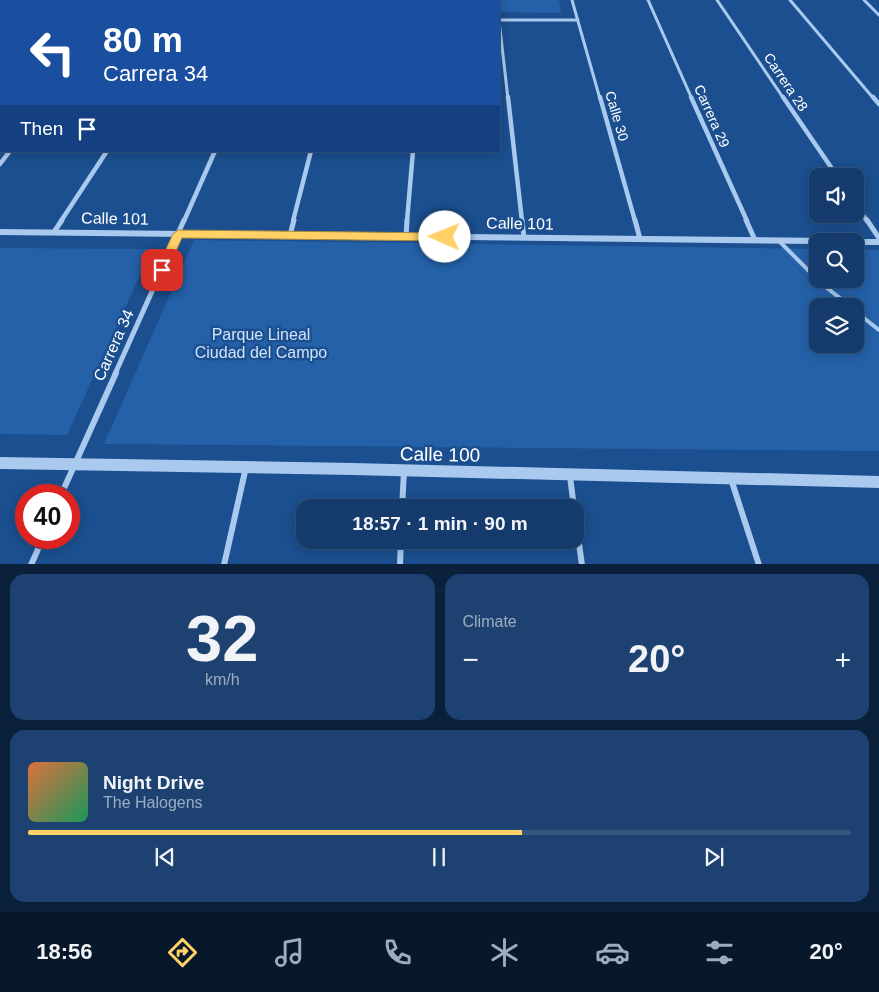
<!DOCTYPE html>
<meta charset="utf-8">
<style>
:root{--surface:#143b6b;--page:#1d4271;--text:#f1f3f6;--muted:#9dadc1;--line:#33557e;--accent:#ffd166}
body{margin:0;font-family:Arial,sans-serif;background:var(--page);color:var(--text);height:100vh;display:flex;flex-direction:column;font-size:19px;white-space:nowrap}
*{box-sizing:border-box;margin:0}
p{font-size:16px;color:var(--muted)}
.icon{flex:none;width:28px;height:28px;fill:none;stroke:currentColor;stroke-width:2;stroke-linecap:round;stroke-linejoin:round}
.map{position:relative;height:564px;overflow:hidden}
.sheet{display:flex;flex-direction:column;gap:10px;padding:10px;background:#0b203b;flex:1}
.sheet>*{flex:none}
.banner{position:absolute;left:0px;top:0px;width:500px;height:152px;box-shadow:0 2px 12px #0003,0 0 0 1px var(--line);background:#1a4fa0;color:#fff;overflow:hidden}
.buttons{position:absolute;left:809px;top:168px;display:grid;gap:10px}
.buttons a{display:grid;place-items:center;width:55px;height:55px;border-radius:10px;background:var(--surface);box-shadow:0 2px 12px #0003,0 0 0 1px var(--line);font-size:25px}
.speed{position:absolute;left:15px;top:484px;display:flex;gap:10px;font-size:25px;font-weight:700;text-align:center}
.speed>*{display:grid;place-content:center;width:65px;height:65px;border-radius:50%;background:var(--surface);box-shadow:0 2px 12px #0003,0 0 0 1px var(--line);line-height:1}
.speed .limit{border:8px solid #d22;background:#fff;color:#111}
.pin{position:absolute;display:grid;place-items:center;width:42px;height:42px;color:#fff;margin:-21px;border-radius:10px;box-shadow:0 2px 8px #0006}
.me{position:absolute;width:55px;margin:-28px;rotate:271deg;stroke-linejoin:round;filter:drop-shadow(0 0 4px #0008)}
.turn{display:flex;align-items:center;gap:18px;height:105px;padding:0 20px;font-size:22px}
.turn .icon{width:65px;height:65px;stroke-width:2.5}
.turn b{display:block;font-size:35px;line-height:42px}
.then{display:flex;align-items:center;height:48px;padding:0 20px;background:#0003;gap:10px;font-size:19px}
.big{font-size:38px;font-weight:600;line-height:1.1}
.sheet .widget{flex:1;display:flex;flex-direction:column;justify-content:center;gap:8px;min-width:0;padding:0 18px;border-radius:15px;background:var(--page)}
.sheet .dial{align-items:center;gap:0}
.dial b{font-size:65px;line-height:1}
.song{display:flex;align-items:center;gap:15px}
.cover{width:60px;height:60px;border-radius:8px;background:linear-gradient(135deg,hsl(20 70% 55%),hsl(150 70% 35%))}
.played{height:5px;border-radius:2px;background:linear-gradient(90deg,var(--accent) 60%,var(--line) 60%)}
.keys{display:flex;justify-content:space-around;direction:ltr}
.heat{display:flex;justify-content:space-between;align-items:center;font-size:28px;direction:ltr}
.sheet .tiles{flex:1;display:grid;gap:10px;grid-template-columns:1fr 1fr}
.widget:last-child{grid-column:span 2}
.trip{position:absolute;left:296px;top:499px;width:288px;height:50px;border-radius:15px;background:var(--surface);box-shadow:0 2px 12px #0003,0 0 0 1px var(--line);font-weight:600;line-height:50px;text-align:center}
.dock{display:flex;height:80px;justify-content:space-around;align-items:center;background:#08182b;color:var(--muted)}
.dock .icon{width:35px;height:35px}
.dock .current{color:var(--accent)}
.dock b{font-size:22px;color:var(--text)}
.map>svg:first-child{display:block}
.green{fill:#2461a8;fill-rule:evenodd}
.lines{fill:none;stroke-linecap:round;stroke-linejoin:round}
.service{stroke:#a9c9ee;stroke-width:4}
.minor-far3{stroke:#a9c9ee;stroke-width:3}
.minor-far2{stroke:#a9c9ee;stroke-width:4.5}
.minor-far1{stroke:#a9c9ee;stroke-width:5}
.minor{stroke:#a9c9ee;stroke-width:6}
.tertiary{fill:#a9c9ee;fill-rule:evenodd}
.route{fill:#ffd166;stroke:#a68842}
.labels{text-anchor:middle;stroke-width:5;stroke-linejoin:round;paint-order:stroke}
.far-street-label{font-size:14px;fill:#fff;stroke:#1b4f8f}
.street-label{font-size:16px;fill:#fff;stroke:#1b4f8f}
.park-label{font-size:16px;fill:#cfe3fa;stroke:#1b4f8f}
.near-street-label{font-size:19px;fill:#fff;stroke:#1b4f8f}
</style>
<div class="map">
<svg width="879" height="565" viewBox="0 0 879 565">
<rect width="100%" height="100%" fill="#1b4f8f"/>
<path class="green" d="M362,0H559L561,13L499,12V1Z
M194,240L817,249L818,279H855V250H879V451L104,444ZM818,306H855V344H818Z
M0,248L152,249L67,435L0,434Z"/>
<g class="lines">
<path class="service" d="M780,242L822,284L850,306
M855,311L879,330"/>
<path class="minor-far3" d="M572,0L600,99
M648,0L692,99
M717,0L784,99
M790,0L874,99
M864,0L879,15
M499,20L508,99
M499,20H578"/>
<path class="minor-far2" d="M508,97L522,221
M600,97L635,221
M691,97L747,221
M783,97L837,176
M873,97L879,104
M0,164L10,151
M855,203L867,221
M61,221L107,151
M184,221L215,151
M293,221L311,151
M407,221L413,151"/>
<path class="minor-far1" d="M522,220L524,238
M635,220L640,239
M746,220L755,240
M867,220L879,238
M54,232L62,220
M290,235L294,220
M406,237L407,220
M115,374L184,220"/>
<path class="minor" d="M570,476L574,508
M731,479L759,565
M61,495L116,373
M402,508L404,471
M575,515L582,565
M31,565L43,538
M224,565L246,467
M400,565L401,540"/>
<path class="tertiary" d="M0,229L830,238L834,241H818V244L0,235Z
M855,239H879V245H855V241H851Z
M0,457L353,463L879,476V488L353,475L0,469Z"/>
</g>
<path class="route" d="M178,230L445,233L451,237L445,241L182,238L166,273H158L156,270L173,234Z"/>
<g class="labels">
<g class="far-street-label">
<text transform="translate(786 82) rotate(56)" y="5">Carrera 28</text>
<text transform="translate(617 116) rotate(74)" y="5">Calle 30</text>
<text transform="translate(712 116) rotate(66)" y="5">Carrera 29</text>
</g>
<g class="street-label">
<text transform="translate(115 218) rotate(1)" y="6">Calle 101</text>
<text transform="translate(520 223) rotate(1)" y="6">Calle 101</text>
<text transform="translate(113 345) rotate(-66)" y="6">Carrera 34</text>
</g>
<g class="park-label">
<text x="261" y="340">Parque Lineal<tspan x="261" dy="18">Ciudad del Campo</tspan></text>
</g>
<g class="near-street-label">
<text transform="translate(440 454) rotate(1)" y="7">Calle 100</text>
</g>
</g>
</svg>
<div class="buttons">
<a><svg class="icon" aria-label="sound" viewBox="0 0 24 24"><path d="M4 9h4l5-4v14l-5-4H4zM17 9q2 3 0 6"/></svg></a>
<a><svg class="icon" aria-label="search" viewBox="0 0 24 24"><circle cx="10" cy="10" r="6"/><path d="M15 15l6 6"/></svg></a>
<a><svg class="icon" aria-label="layers" viewBox="0 0 24 24"><path d="M12 4l9 5-9 5-9-5zM3 14l9 5 9-5"/></svg></a>
</div>
<div class="speed"><div class="limit">40</div></div>
<div class="pin" style="left:162px;top:270px;background:#d93025"><svg class="icon" aria-label="arrive" viewBox="0 0 24 24"><path d="M6 21V4h12l-3 4 3 4H6"/></svg></div>
<svg class="me" style="left:445px;top:237px" viewBox="-20 -20 40 40"><circle r="19" fill="#fff"/><path d="M0-13L10 11 0 6-10 11z" fill="#ffd166"/></svg>
<div class="trip">18:57 · 1 min · 90 m</div>
<div class="banner">
<div class="turn"><svg class="icon" aria-label="left" viewBox="0 0 24 24"><path d="M17 20v-9H6M10 6l-5 5 5 5"/></svg><div><b>80 m</b>Carrera 34</div></div>
<div class="then">Then<svg class="icon" aria-label="arrive" viewBox="0 0 24 24"><path d="M6 21V4h12l-3 4 3 4H6"/></svg></div>
</div>
</div>
<section class="sheet">
<div class="tiles">
<div class="widget dial"><b>32</b><p>km/h</p></div>
<div class="widget"><p>Climate</p>
<div class="heat"><a>−</a><b class="big">20°</b><a>+</a></div>
</div>
<div class="widget">
<div class="song"><i class="cover"></i><div><b>Night Drive</b><p>The Halogens</p></div></div>
<div class="played"></div>
<div class="keys"><svg class="icon" aria-label="previous" viewBox="0 0 24 24"><path d="M18 5L8 12l10 7zM5 5v14"/></svg><svg class="icon" aria-label="pause" viewBox="0 0 24 24"><path d="M8 5v14M16 5v14"/></svg><svg class="icon" aria-label="next" viewBox="0 0 24 24"><path d="M6 5l10 7-10 7zM19 5v14"/></svg></div>
</div>
</div>
</section>
<nav class="dock">
<b>18:56</b>
<svg class="icon current" aria-label="directions" viewBox="0 0 24 24"><path d="M12 3l9 9-9 9-9-9zM9 14v-3h6M13 9l2 2-2 2"/></svg>
<svg class="icon" aria-label="music" viewBox="0 0 24 24"><path d="M9 18V5l10-2v13"/><circle cx="6" cy="18" r="3"/><circle cx="16" cy="16" r="3"/></svg>
<svg class="icon" aria-label="phone" viewBox="0 0 24 24"><path d="M5 4h4l2 5-3 2q2 4 5 5l2-3 5 2v4C11 20 4 13 5 4z"/></svg>
<svg class="icon" aria-label="climate" viewBox="0 0 24 24"><path d="M12 3v18M4 7l16 10M4 17L20 7"/></svg>
<svg class="icon" aria-label="car" viewBox="0 0 24 24"><path d="M5 17H2v-5l4-1 3-4h7l3 4 3 1v5h-3M9 17h6M6 11h13"/><circle cx="7" cy="17" r="2"/><circle cx="17" cy="17" r="2"/></svg>
<svg class="icon" aria-label="filters" viewBox="0 0 24 24"><path d="M4 7h16M4 17h16"/><circle cx="9" cy="7" r="2"/><circle cx="15" cy="17" r="2"/></svg>
<b>20°</b>
</nav>
